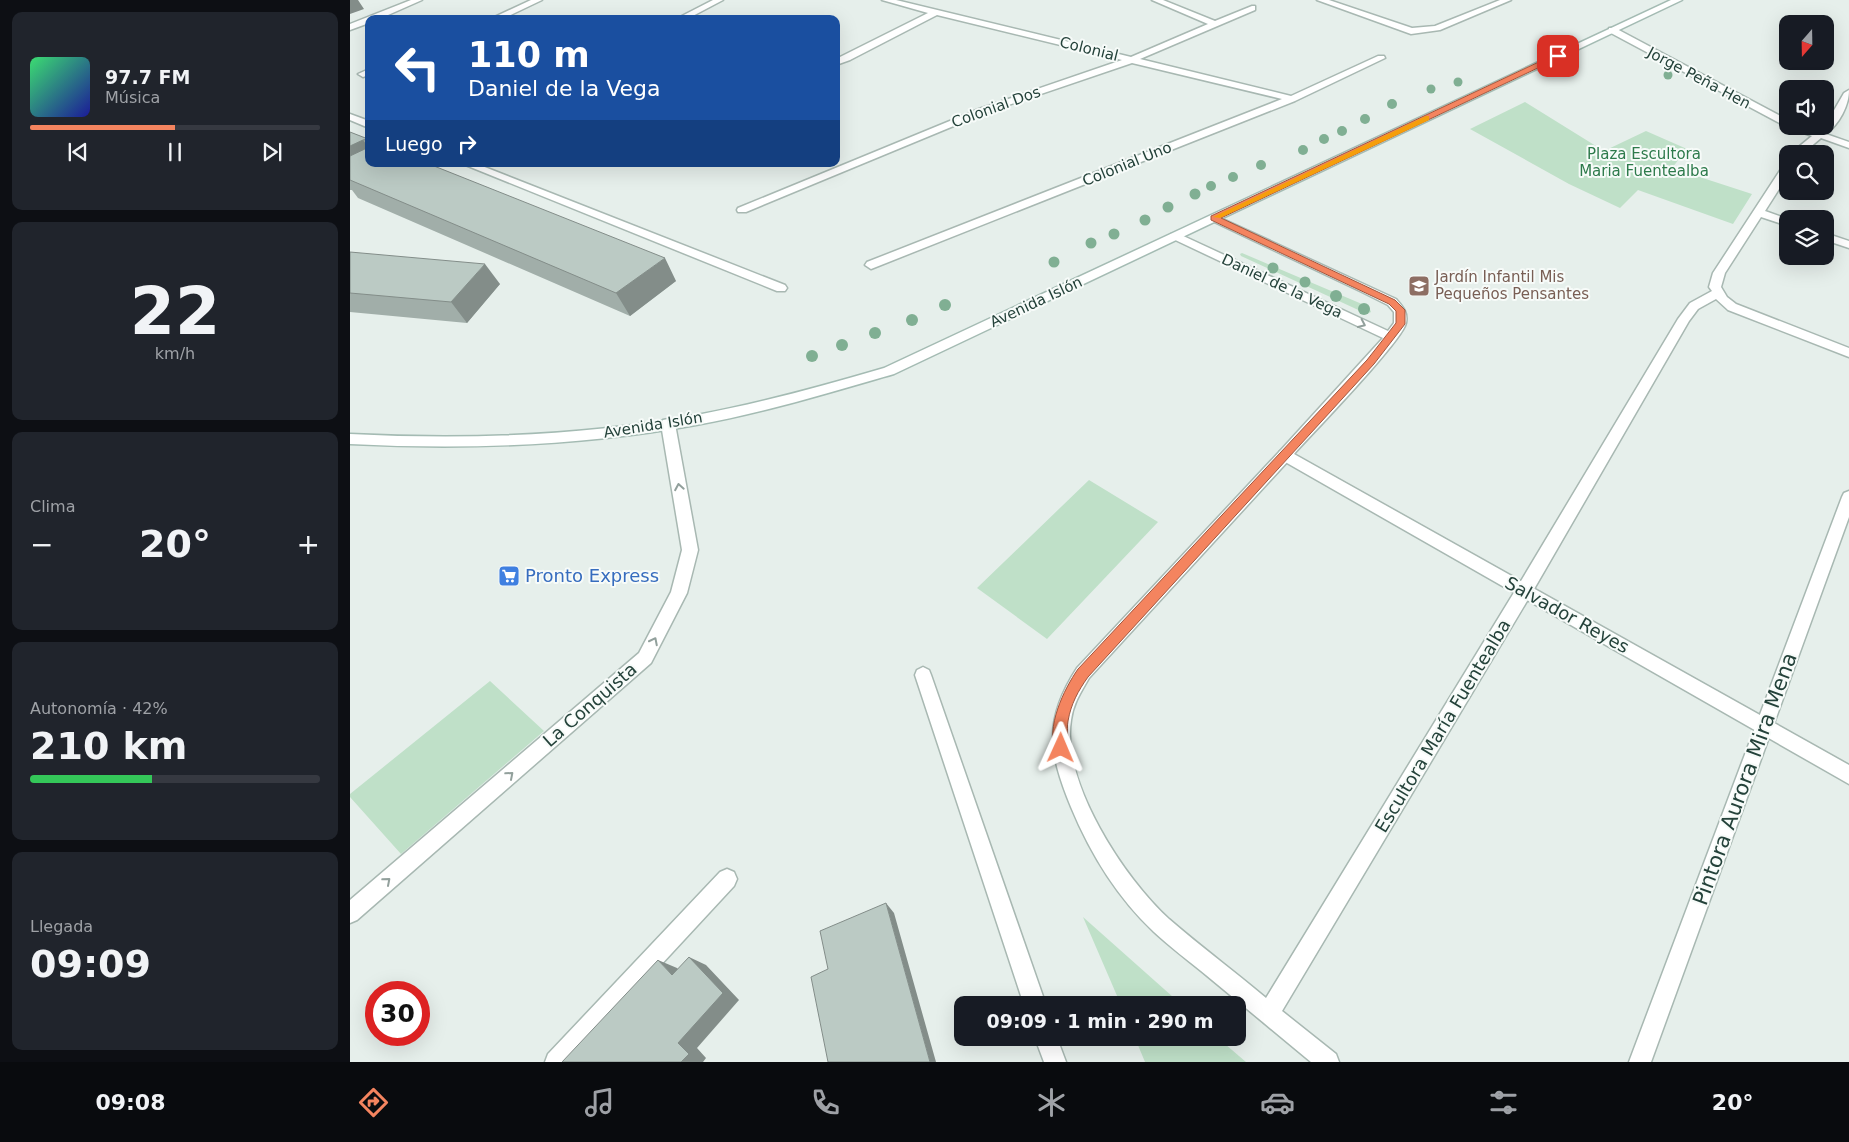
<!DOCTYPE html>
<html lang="es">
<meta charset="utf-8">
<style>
:root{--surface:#171b24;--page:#20242c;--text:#f1f3f6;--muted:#9ea1a6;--line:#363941;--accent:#f4845f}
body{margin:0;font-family:"DejaVu Sans",sans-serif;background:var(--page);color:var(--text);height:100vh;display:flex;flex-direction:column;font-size:19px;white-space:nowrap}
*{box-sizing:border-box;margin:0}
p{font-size:16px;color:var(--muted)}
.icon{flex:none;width:28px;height:28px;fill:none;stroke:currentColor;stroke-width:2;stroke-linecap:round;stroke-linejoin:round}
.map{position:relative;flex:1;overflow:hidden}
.drawer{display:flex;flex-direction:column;gap:12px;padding:12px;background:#0d0f14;width:350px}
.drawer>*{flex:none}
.top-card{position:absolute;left:15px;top:15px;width:475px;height:152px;border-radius:10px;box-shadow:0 5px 20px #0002;background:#1a4fa0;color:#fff;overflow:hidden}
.needle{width:32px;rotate:200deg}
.buttons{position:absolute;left:1429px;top:15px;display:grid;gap:10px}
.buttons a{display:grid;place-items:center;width:55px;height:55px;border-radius:10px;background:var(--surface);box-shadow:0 5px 20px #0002;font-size:25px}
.speed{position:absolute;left:15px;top:981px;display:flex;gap:10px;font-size:25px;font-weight:700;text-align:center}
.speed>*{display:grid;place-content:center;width:65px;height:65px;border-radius:50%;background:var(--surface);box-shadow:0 5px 20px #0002;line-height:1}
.speed .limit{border:8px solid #d22;background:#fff;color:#111}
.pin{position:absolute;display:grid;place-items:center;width:42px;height:42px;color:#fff;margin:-21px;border-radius:10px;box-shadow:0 2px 8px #0006}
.me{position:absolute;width:55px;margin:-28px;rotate:1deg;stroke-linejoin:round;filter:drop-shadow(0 0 4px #0008)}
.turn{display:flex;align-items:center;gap:18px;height:105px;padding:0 20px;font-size:22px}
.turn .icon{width:65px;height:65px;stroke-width:2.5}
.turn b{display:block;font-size:35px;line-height:42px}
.then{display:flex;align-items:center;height:48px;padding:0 20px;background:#0003;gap:10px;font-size:19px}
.big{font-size:38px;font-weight:700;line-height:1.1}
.drawer .card{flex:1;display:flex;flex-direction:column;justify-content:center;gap:8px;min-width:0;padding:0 18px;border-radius:10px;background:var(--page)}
.drawer .dial{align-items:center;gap:0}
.dial b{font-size:65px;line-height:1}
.song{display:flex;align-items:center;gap:15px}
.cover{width:60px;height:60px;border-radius:8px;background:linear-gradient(135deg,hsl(140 70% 55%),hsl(240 70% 35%))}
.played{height:5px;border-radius:2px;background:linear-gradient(90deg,var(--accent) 50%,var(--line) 50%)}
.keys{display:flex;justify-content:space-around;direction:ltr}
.heat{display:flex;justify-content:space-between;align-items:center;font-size:28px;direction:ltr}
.charge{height:8px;border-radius:4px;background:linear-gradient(90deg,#34c759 42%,var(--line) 0)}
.trip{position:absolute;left:604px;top:996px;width:292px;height:50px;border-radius:10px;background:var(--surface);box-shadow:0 5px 20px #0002;font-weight:700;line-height:50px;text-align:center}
.dock{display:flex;height:80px;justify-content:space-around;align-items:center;background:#090b0e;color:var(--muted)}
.dock .icon{width:35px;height:35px}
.dock .current{color:var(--accent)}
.dock b{font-size:22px;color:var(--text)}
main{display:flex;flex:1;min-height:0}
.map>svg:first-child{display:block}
.green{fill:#bfe0c8}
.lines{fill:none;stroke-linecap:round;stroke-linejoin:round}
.service-casing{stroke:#a8b8b2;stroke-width:3}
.minor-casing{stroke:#a8b8b2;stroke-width:3}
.tertiary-casing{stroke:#a8b8b2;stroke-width:3}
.secondary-casing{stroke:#a4bbb3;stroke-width:3}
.service{fill:#fff;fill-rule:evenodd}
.minor{fill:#fff;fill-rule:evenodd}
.tertiary{fill:#fff;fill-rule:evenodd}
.secondary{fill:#fff;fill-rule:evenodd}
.tree{fill:#80af93}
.wall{fill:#a1aea9}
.shaded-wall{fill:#838d89}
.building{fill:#bbcac4;stroke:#838d89}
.oneway{stroke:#92a09c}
.route{fill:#f4845f;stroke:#9f563e}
.slow{fill:#f59e0b}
.labels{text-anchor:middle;stroke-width:4;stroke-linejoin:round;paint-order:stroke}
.far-street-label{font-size:15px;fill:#24423a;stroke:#f7fbf9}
.far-park-label{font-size:15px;fill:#2d7a4b;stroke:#f7fbf9}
.far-education-label{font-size:15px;fill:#785e54;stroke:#f7fbf9;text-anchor:start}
.shop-label{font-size:18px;fill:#366cbe;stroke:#f7fbf9;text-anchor:start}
.street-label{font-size:18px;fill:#24423a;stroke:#f7fbf9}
.near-street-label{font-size:21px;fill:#24423a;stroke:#f7fbf9}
</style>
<main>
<section class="drawer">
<div class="card">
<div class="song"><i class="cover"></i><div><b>97.7 FM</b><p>Música</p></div></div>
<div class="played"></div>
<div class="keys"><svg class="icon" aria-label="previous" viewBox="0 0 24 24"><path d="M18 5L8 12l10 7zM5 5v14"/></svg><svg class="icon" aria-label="pause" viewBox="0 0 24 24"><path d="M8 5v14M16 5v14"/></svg><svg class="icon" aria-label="next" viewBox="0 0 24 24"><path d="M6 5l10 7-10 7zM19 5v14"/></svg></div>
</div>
<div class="card dial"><b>22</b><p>km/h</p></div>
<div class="card"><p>Clima</p>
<div class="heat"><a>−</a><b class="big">20°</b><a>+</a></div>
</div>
<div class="card"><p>Autonomía · 42%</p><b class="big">210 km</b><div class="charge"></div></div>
<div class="card"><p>Llegada</p><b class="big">09:09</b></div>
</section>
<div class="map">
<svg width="1499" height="1062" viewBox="0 0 1499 1062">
<rect width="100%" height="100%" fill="#e6efeb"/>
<path class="green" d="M1175,102L1254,151L1296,131L1337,149L1322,168L1402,194L1383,224L1288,190L1270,208L1219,184L1120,129Z
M892,253L1019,307L1021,312L1017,314L891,256L890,254Z
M739,480L808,522L697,639L627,588Z
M140,681L194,731L51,854L0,797V794Z
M733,917L832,1005H771Z
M785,1038H868L896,1062H795Z"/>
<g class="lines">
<g class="service-casing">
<path id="service" d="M61,0H72L29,19H19V23L0,30V24Z
M0,114L19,121V128L0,120Z
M113,164H127L435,285L437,288L435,291H427Z
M573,667L579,670L581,675L696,1005H674L565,675L567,670Z
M377,869L384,872L387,879L384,886L221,1062H195L198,1054L370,872Z
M685,1038H707L716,1062H694Z"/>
</g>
<g class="minor-casing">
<path id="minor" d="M181,0H192L152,19H140Z
M363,0H373L337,19H326Z
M532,0H546L781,57L858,24L802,0H813L865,21L902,6H905V10L790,59L941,96L1028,56H1034L1035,58L945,101L521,269L515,265L517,262L932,99L782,63L635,113L396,212H388L387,210L388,208L629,109L772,60L587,15L500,60L486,65V59L578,13Z
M967,0H979L1062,28L1085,26L1150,0H1161L1090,30L1061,34Z
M1259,28H1265L1438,120V126H1454L1468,131L1475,126L1494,93L1499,90C1499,106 1489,124 1476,134L1499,142V148L1471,138L1452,154H1440L1462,136L1435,126L1259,32Z
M19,69V75L13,77L8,74Z
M1438,163V175L1415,211L1438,219V226L1411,217L1375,273L1371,287L1377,297L1386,304L1499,348V357L1378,310L1366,299L1348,309L1339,321L1180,596L932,1011L986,1054L989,1062H961C926,1033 891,1004 856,975C839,961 820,947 804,932C767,897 740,853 721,807C698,751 694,719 727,668L930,451L935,450L940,451L942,455L940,459L739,678C731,692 723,704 721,720C711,782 774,878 819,919C850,946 884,971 916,998L1168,586L1328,319L1340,303L1362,291L1359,287L1363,273L1433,166Z
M1475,233L1499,241V248L1475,240Z
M1499,491V517L1301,1062H1279L1492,497L1494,493Z"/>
</g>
<g class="tertiary-casing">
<path id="tertiary" d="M864,215L1046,299C1053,307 1058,312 1056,323C1053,340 962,434 944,454L1499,765V784L930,459L928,455L930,451L1033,338L821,238L819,236L821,234H829L1038,331L1044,323V312L1038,305L1012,292L860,220L859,218Z
M318,419L323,420L325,424L348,550L337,593L301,663L7,920L0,923V900L289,653L321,592L332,550L311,424L313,420Z"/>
</g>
<g class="secondary-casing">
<path id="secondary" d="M1321,0H1332L544,374C478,393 413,413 346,425C231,446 116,450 0,444V434C116,440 232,436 347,415C411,403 473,386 534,368Z"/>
</g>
<use href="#service" class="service"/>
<use href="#minor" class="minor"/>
<use href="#tertiary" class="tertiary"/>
<use href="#secondary" class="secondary"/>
</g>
<g class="tree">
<circle cx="1318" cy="75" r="4.5"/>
<circle cx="1108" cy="82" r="4.5"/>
<circle cx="1081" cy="89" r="4.5"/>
<circle cx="1042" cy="104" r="5"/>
<circle cx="1015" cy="119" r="5"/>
<circle cx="992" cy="131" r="5"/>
<circle cx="974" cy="139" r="5"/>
<circle cx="953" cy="150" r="5"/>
<circle cx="911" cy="165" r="5"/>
<circle cx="883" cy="177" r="5"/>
<circle cx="861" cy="186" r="5"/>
<circle cx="845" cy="194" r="5.5"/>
<circle cx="818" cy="207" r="5.5"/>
<circle cx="795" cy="220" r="5.5"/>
<circle cx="764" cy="234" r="5.5"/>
<circle cx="741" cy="243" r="5.5"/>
<circle cx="704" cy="262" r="5.5"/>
<circle cx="923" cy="268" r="5.5"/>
<circle cx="955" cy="282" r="5.5"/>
<circle cx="986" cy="296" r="6"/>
<circle cx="595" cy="305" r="6"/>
<circle cx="1014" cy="309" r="6"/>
<circle cx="562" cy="320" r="6"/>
<circle cx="525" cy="333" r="6"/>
<circle cx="492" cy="345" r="6"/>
<circle cx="462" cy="356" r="6"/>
</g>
<path class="wall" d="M0,132L19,140V164L326,281L280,316L8,198L2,190H0Z
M0,252L150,284L117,323L0,312Z"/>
<path class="shaded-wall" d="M0,0H8L14,9L0,14Z
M13,140L19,148L0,177V146Z
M315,258L326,281L280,316L266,293Z
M135,264L150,284L117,323L101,302Z
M536,903L544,913L586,1062H580Z
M339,957L356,965L389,1000L347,1048L356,1058L353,1062H331L328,1043Z
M308,960L327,968L340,982L322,975Z"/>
<path class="building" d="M0,132L18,139L13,140L0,146Z
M19,147V164H79L315,258L266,293L0,180V156Z
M0,252L135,264L101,302L0,293Z
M536,903L580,1062H478L461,977L478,969L470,931Z
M339,957L373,993L328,1043L339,1054L331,1062H212L308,960L322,975Z"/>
<defs><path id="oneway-chevron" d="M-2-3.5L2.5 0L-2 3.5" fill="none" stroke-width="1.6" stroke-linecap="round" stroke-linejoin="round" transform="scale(1.25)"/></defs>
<g class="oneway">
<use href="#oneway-chevron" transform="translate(1012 324) rotate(25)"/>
<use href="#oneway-chevron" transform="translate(329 487) rotate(-100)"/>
<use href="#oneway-chevron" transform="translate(304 641) rotate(-63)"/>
<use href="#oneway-chevron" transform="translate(160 775) rotate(-41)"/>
<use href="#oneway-chevron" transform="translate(37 881) rotate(-41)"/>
</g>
<path class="route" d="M1208,53L1212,56L1211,57L871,218L1045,300L1055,310V324L1024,364L738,677C728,691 721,704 718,721C716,731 720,743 716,753L711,755L706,753C695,728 714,689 728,669L1017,360L1046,323V311L1039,304L861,220V216Z"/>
<path class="slow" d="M1076,116H1079V120L870,218L863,217Z"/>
<defs>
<g id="school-square" transform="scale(1.125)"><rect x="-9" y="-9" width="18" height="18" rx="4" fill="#8d6e63" stroke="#f7fbf9"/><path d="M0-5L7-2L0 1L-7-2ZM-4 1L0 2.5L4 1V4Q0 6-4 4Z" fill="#fff"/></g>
<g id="supermarket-square" transform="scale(1.125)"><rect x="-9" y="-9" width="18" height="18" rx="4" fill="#3f7fe0" stroke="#f7fbf9"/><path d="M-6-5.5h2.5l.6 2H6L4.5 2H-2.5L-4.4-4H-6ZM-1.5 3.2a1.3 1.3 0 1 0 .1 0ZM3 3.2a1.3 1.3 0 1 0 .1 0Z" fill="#fff"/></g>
</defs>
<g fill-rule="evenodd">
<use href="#school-square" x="1069" y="286"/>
<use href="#supermarket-square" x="159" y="576"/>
</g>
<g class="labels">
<g class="far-street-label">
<text transform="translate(739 49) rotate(14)" y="5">Colonial</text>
<text transform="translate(1349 78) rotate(28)" y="5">Jorge Peña Hen</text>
<text transform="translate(646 107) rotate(-20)" y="5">Colonial Dos</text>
<text transform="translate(777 164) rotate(-22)" y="5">Colonial Uno</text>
<text transform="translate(932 286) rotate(25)" y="5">Daniel de la Vega</text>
<text transform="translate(686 302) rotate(-25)" y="5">Avenida Islón</text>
<text transform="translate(303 425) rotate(-9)" y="5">Avenida Islón</text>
</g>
<g class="far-park-label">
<text x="1294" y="159">Plaza Escultora<tspan x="1294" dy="17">Maria Fuentealba</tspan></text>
</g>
<g class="far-education-label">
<text x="1085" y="282">Jardín Infantil Mis<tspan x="1085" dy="17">Pequeños Pensantes</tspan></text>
</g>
<g class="shop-label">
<text x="175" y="582">Pronto Express</text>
</g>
<g class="street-label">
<text transform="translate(1217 615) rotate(29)" y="6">Salvador Reyes</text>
<text transform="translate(240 705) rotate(-41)" y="6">La Conquista</text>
<text transform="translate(1093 726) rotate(-59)" y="6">Escultora María Fuentealba</text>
</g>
<g class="near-street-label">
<text transform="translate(1395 779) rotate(-70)" y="7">Pintora Aurora Mira Mena</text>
</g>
</g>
</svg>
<div class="buttons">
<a><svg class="needle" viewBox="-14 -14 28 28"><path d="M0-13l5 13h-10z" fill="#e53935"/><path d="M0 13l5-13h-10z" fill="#9ea1a6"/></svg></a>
<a><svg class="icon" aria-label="sound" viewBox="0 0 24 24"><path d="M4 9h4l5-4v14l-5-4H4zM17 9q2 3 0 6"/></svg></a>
<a><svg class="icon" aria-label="search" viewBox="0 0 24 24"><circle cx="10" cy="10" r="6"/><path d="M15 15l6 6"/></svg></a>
<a><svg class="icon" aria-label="layers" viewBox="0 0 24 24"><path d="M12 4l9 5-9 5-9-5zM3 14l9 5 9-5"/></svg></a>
</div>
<div class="speed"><div class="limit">30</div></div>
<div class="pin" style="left:1208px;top:56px;background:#d93025"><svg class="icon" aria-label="arrive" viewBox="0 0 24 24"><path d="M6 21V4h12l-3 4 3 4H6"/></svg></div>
<svg class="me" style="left:711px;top:748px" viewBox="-20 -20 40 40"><path d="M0-17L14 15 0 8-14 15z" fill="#f4845f" stroke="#fff" stroke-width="4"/></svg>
<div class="trip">09:09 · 1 min · 290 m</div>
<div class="top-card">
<div class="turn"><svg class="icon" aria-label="left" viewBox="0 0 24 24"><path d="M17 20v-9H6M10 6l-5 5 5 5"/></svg><div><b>110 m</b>Daniel de la Vega</div></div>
<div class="then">Luego<svg class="icon" aria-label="right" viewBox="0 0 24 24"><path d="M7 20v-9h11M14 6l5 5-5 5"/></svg></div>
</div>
</div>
</main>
<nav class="dock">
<b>09:08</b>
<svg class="icon current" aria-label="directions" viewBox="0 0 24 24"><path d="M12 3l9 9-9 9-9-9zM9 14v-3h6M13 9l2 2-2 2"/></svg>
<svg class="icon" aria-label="music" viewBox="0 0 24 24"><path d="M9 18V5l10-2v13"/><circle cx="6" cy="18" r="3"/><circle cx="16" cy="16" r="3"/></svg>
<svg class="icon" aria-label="phone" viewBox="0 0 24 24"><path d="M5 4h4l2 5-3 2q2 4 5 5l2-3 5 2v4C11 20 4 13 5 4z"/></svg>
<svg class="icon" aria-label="climate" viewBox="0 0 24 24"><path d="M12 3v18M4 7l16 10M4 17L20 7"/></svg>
<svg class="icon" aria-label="car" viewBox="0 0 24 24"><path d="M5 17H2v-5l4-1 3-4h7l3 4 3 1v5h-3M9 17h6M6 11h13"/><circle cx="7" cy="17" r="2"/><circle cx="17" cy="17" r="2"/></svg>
<svg class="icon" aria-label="filters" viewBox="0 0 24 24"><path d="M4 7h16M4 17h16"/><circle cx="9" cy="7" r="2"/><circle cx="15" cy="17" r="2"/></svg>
<b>20°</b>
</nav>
